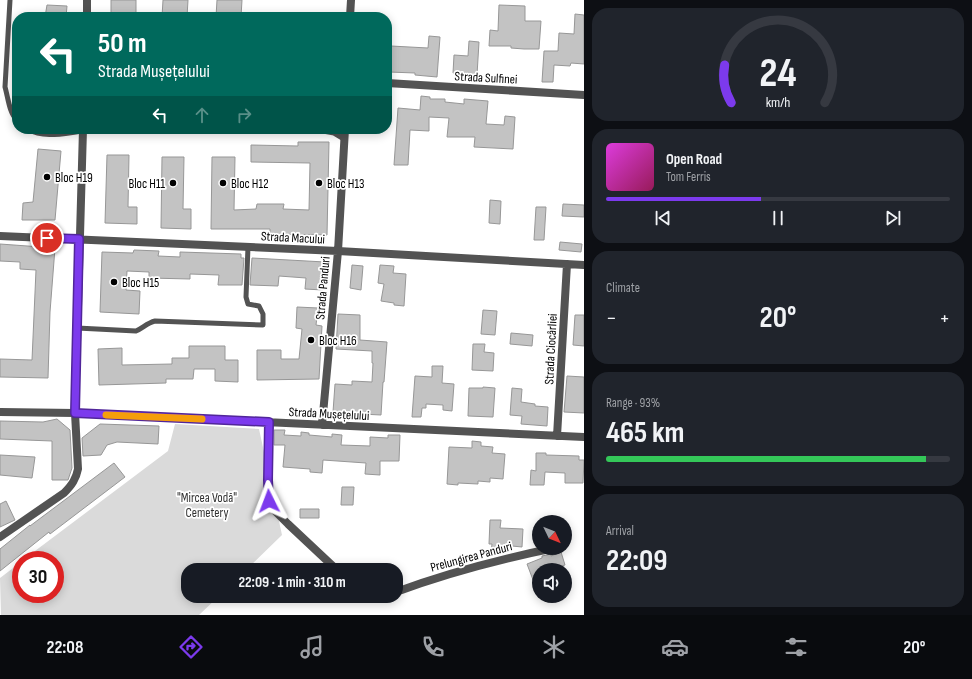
<!DOCTYPE html>
<meta charset="utf-8">
<style>
:root{--surface:#171b24;--page:#20242c;--text:#f1f3f6;--muted:#9ea1a6;--line:#363941;--accent:#7c3aed}
body{margin:0;font-family:"Sofia Sans Condensed",sans-serif;background:var(--page);color:var(--text);height:100vh;display:flex;flex-direction:column;font-size:15px;white-space:nowrap}
*{box-sizing:border-box;margin:0}
p{font-size:13px;color:var(--muted)}
.icon{flex:none;width:22px;height:22px;fill:none;stroke:currentColor;stroke-width:2;stroke-linecap:round;stroke-linejoin:round}
.map{position:relative;flex:1;overflow:hidden}
.side{display:flex;flex-direction:column;gap:8px;padding:8px;background:#0d0f14;width:388px}
.side>*{flex:none}
.top-card{position:absolute;left:12px;top:12px;width:380px;height:122px;border-radius:16px;box-shadow:0 2px 10px #0003;background:#00695c;color:#fff;overflow:hidden}
.needle{width:26px;rotate:133deg}
.controls{position:absolute;left:532px;top:515px;display:grid;gap:8px}
.controls a{display:grid;place-items:center;width:40px;height:40px;border-radius:50%;background:var(--surface);box-shadow:0 2px 10px #0003;font-size:20px}
.speed{position:absolute;left:12px;top:551px;display:flex;gap:8px;font-size:20px;font-weight:700;text-align:center}
.speed>*{display:grid;place-content:center;width:52px;height:52px;border-radius:50%;background:var(--surface);box-shadow:0 2px 10px #0003;line-height:1}
.speed .limit{border:6px solid #d22;background:#fff;color:#111}
.pin{position:absolute;display:grid;place-items:center;width:34px;height:34px;color:#fff;margin:-17px;border:2px solid #fff;border-radius:50%;box-shadow:0 1px 4px #0007}
.me{position:absolute;width:44px;margin:-22px;rotate:357deg;stroke-linejoin:round;filter:drop-shadow(0 0 3px #0008)}
.turn{display:flex;align-items:center;gap:14px;height:84px;padding:0 20px;font-size:18px}
.turn .icon{width:52px;height:52px;stroke-width:2.5}
.turn b{display:block;font-size:28px;line-height:34px}
.lanes{display:flex;align-items:center;height:38px;padding:0 20px;background:#0003;justify-content:center;gap:20px;direction:ltr}
.lanes .off{opacity:.35}
.big{font-size:30px;font-weight:700;line-height:1.1}
.side .card{flex:1;display:flex;flex-direction:column;justify-content:center;gap:6px;min-width:0;padding:0 14px;border-radius:16px;background:var(--page)}
.side .dial{align-items:center;gap:0}
.dial svg{height:104px;overflow:visible;fill:none;stroke:var(--line);stroke-width:7;stroke-linecap:round;text-anchor:middle}
.dial text{fill:var(--text);stroke:none}
.song{display:flex;align-items:center;gap:12px}
.cover{width:48px;height:48px;border-radius:6px;background:linear-gradient(135deg,hsl(300 70% 55%),hsl(330 70% 35%))}
.played{height:4px;border-radius:2px;background:linear-gradient(90deg,var(--accent) 45%,var(--line) 45%)}
.keys{display:flex;justify-content:space-around;direction:ltr}
.heat{display:flex;justify-content:space-between;align-items:center;font-size:22px;direction:ltr}
.charge{height:6px;border-radius:3px;background:linear-gradient(90deg,#34c759 93%,var(--line) 0)}
.trip{position:absolute;left:181px;top:563px;width:222px;height:40px;border-radius:16px;background:var(--surface);box-shadow:0 2px 10px #0003;font-weight:700;line-height:40px;text-align:center}
.tab-bar{display:flex;height:64px;justify-content:space-around;align-items:center;background:#090b0e;color:var(--muted)}
.tab-bar .icon{width:28px;height:28px}
.tab-bar .on{color:var(--accent)}
.tab-bar b{font-size:18px;color:var(--text)}
main{display:flex;flex:1;min-height:0}
.map>svg:first-child{display:block}
.green{fill:#dadada}
.building{fill:#c3c3c3;stroke:#979797}
.lines{fill:none;stroke-linecap:round;stroke-linejoin:round}
.service{stroke:#535353;stroke-width:5}
.minor{stroke:#535353;stroke-width:8}
.route-casing{stroke:#51269a;stroke-width:10}
.route{stroke:#7c3aed;stroke-width:7}
.slow{stroke:#f59e0b;stroke-width:7}
.poi-dot{fill:#000;stroke:#fff;stroke-width:1.5}
.labels{text-anchor:middle;stroke-width:3.5;stroke-linejoin:round;paint-order:stroke}
.street-label{font-size:13px;fill:#000;stroke:#fff}
.poi-label{font-size:13px;fill:#000;stroke:#fff;text-anchor:start}
.park-label{font-size:13px;fill:#313131;stroke:#fff}
</style>
<main>
<div class="map">
<svg width="584" height="615" viewBox="0 0 584 615">
<rect width="100%" height="100%" fill="#fff"/>
<path class="green" d="M175,424L259,429L282,535L246,570H188V596H219L199,615H1L0,578L21,562V594H55V560H23L168,451Z"/>
<path class="building" d="M111,0H136V17H111Z
M163,0H188L187,17H162Z
M217,0H242L241,17H216Z
M47,5L67,6L66,17H45Z
M499,5L525,6V21H541L539,49H524L511,48V46H489L490,30L498,31Z
M575,14L584,15V64L571,63L570,66L554,65L553,82H542L544,51H558L559,33L574,34Z
M429,36L440,37L437,77L415,75V73L389,72L391,46L428,48Z
M469,41L479,42L477,75L453,73L454,55L468,56Z
M421,96L430,97V99H445V102L464,104V99L488,101L486,124L504,125L505,116L515,117L513,149L474,147L475,137H447L449,118L429,117V131L410,130L408,165H394L398,108L420,110Z
M298,142H329L327,235L270,234V229H211L212,157H235L234,210L256,209L257,204H284L283,209L309,210L310,163L251,162V145L298,146Z
M38,149L61,151L55,220H22L23,203L33,202Z
M107,155H129L128,207H137V224L105,223Z
M162,157H184L183,209H191V229L161,228Z
M490,200L501,201L500,224L489,223Z
M563,204L584,205V217L562,216Z
M536,207H546L544,240H534Z
M560,242L582,244L581,252L559,250Z
M0,244L55,248L50,312L48,378L0,377V359L32,360L36,270L20,269V262L0,261Z
M134,250L159,251L158,256L180,257V252L241,254V258H244L242,285H218L219,275L190,274V279L149,278V272L127,271L126,290L140,291L139,314L100,312L102,252L133,253Z
M252,258L325,262L323,290L305,289L306,278L279,276L278,286L250,285Z
M352,265L363,266L361,290L350,288Z
M380,265L394,266L393,273L406,274L404,306L394,305V303L381,301L384,284L378,283Z
M297,307L318,308L316,325L322,326L319,379L257,380V350H281V359H299L302,329L296,328Z
M483,310L497,311L495,335L481,334Z
M338,314L360,315V340L387,342L384,382H383L381,415L361,414V417H349L350,413L333,412L335,384L352,385V381L372,382L373,363H372V351L336,349Z
M575,315H584V346L573,345Z
M511,333L533,335L532,346L510,344Z
M473,344H485L484,352L494,353L493,371L472,370Z
M189,346H225V360H238V382L215,381V369H194L193,379H166V383L99,385L98,349L122,348V365L172,364V358H189Z
M432,366H443L442,383L454,384L452,411L443,410V405L426,404V408H422L421,417H412L415,376L432,377Z
M567,376L584,377V413L564,412Z
M483,387L495,388L493,417L468,416L469,388H483Z
M512,388L522,389L521,402L535,404V406L548,407L547,426L521,424L522,416L510,415Z
M57,419L70,430L72,468L68,480H52V441L0,439V421L43,422Z
M100,424L159,426L158,444L117,442L107,445L101,455L83,456L82,438Z
M274,430H285L284,435L301,436V432L309,433V435L332,437V434L342,435L341,445L370,446V437L388,438V435H400L399,461H380V475L365,474L366,463L323,460L322,473L310,472V469L283,467L285,445H274Z
M472,441L481,442V446L493,447L492,453L505,454L503,479L490,478V482L478,481V484L458,483V485L447,484L449,447L472,448Z
M536,453H546V455L579,456V460H584L583,483H565V473L545,472L544,485H530L531,470L536,471Z
M0,455L35,457L32,478L0,475Z
M114,463L125,477L50,534L49,532L0,571V549L30,525V526Z
M342,487H354L353,505H341Z
M6,501L15,520L0,527V504Z
M300,509H319V518H300Z
M490,520H501L500,528L523,529L522,547L512,546V550H500V553H491L492,544H489Z
M561,552L565,565L554,568L555,570H539L538,593L527,564L542,558V556L551,554V556Z"/>
<g class="lines">
<path class="service" d="M10,0L5,87C8,97 9,113 17,120
M28,129C44,139 65,133 83,131H323L334,133L344,139
M77,328L136,331C143,328 147,323 155,321L263,325V314L259,306L248,304L246,297L248,247"/>
<path class="minor" d="M87,17V0
M350,17L351,0
M387,83L584,95
M0,236L338,251L584,265
M0,412L75,413L584,437
M269,422L268,480L269,501L271,507L288,524L337,570
M322,425L338,251L345,129
M557,436L567,264
M0,537L64,493C72,485 76,479 78,469L75,413L83,129
M396,592C447,573 501,559 554,548
M367,596C372,600 379,598 385,596"/>
</g>
<g class="lines">
<g class="route-casing">
<path id="route" d="M47,238L79,239L75,413L269,422L268,480L269,501"/>
</g>
<use href="#route" class="route"/>
<path class="slow" d="M106,415L202,419"/>
</g>
<g class="poi-dot">
<circle cx="47" cy="177" r="4"/>
<circle cx="173" cy="183" r="4"/>
<circle cx="223" cy="183" r="4"/>
<circle cx="319" cy="183" r="4"/>
<circle cx="114" cy="282" r="4"/>
<circle cx="311" cy="340" r="4"/>
</g>
<g class="labels">
<g class="street-label">
<text transform="translate(486 77) rotate(3)" y="5">Strada Sulfinei</text>
<text transform="translate(293 237) rotate(3)" y="5">Strada Macului</text>
<text transform="translate(322 288) rotate(-85)" y="5">Strada Panduri</text>
<text transform="translate(550 349) rotate(-87)" y="5">Strada Ciocârliei</text>
<text transform="translate(329 413) rotate(3)" y="5">Strada Mușețelului</text>
<text transform="translate(471 556) rotate(-15)" y="5">Prelungirea Panduri</text>
</g>
<g class="poi-label">
<text x="55" y="182">Bloc H19</text>
<text x="165" y="188" text-anchor="end">Bloc H11</text>
<text x="231" y="188">Bloc H12</text>
<text x="327" y="188">Bloc H13</text>
<text x="122" y="287">Bloc H15</text>
<text x="319" y="345">Bloc H16</text>
</g>
<g class="park-label">
<text x="207" y="502">"Mircea Vodă"<tspan x="207" dy="15">Cemetery</tspan></text>
</g>
</g>
</svg>
<div class="controls">
<a><svg class="needle" viewBox="-14 -14 28 28"><path d="M0-13l5 13h-10z" fill="#e53935"/><path d="M0 13l5-13h-10z" fill="#9ea1a6"/></svg></a>
<a><svg class="icon" aria-label="sound" viewBox="0 0 24 24"><path d="M4 9h4l5-4v14l-5-4H4zM17 9q2 3 0 6"/></svg></a>
</div>
<div class="speed"><div class="limit">30</div></div>
<div class="pin" style="left:47px;top:238px;background:#d93025"><svg class="icon" aria-label="arrive" viewBox="0 0 24 24"><path d="M6 21V4h12l-3 4 3 4H6"/></svg></div>
<svg class="me" style="left:269px;top:501px" viewBox="-20 -20 40 40"><path d="M0-17L14 15 0 8-14 15z" fill="#7c3aed" stroke="#fff" stroke-width="4"/></svg>
<div class="trip">22:09 · 1 min · 310 m</div>
<div class="top-card">
<div class="turn"><svg class="icon" aria-label="left" viewBox="0 0 24 24"><path d="M17 20v-9H6M10 6l-5 5 5 5"/></svg><div><b>50 m</b>Strada Mușețelului</div></div>
<div class="lanes"><svg class="icon" aria-label="left" viewBox="0 0 24 24"><path d="M17 20v-9H6M10 6l-5 5 5 5"/></svg><svg class="icon off" aria-label="ahead" viewBox="0 0 24 24"><path d="M12 20V5M6 11l6-6 6 6"/></svg><svg class="icon off" aria-label="right" viewBox="0 0 24 24"><path d="M7 20v-9h11M14 6l5 5-5 5"/></svg></div>
</div>
</div>
<section class="side">
<div class="card dial"><svg viewBox="0 0 100 80">
<path d="M14 69A42 42 0 1 1 86 69"/>
<path d="M14 69A42 42 0 0 1 9 40" stroke="#7c3aed"/>
<text x="50" y="56" font-size="32" font-weight="700">24</text>
<text x="50" y="72" font-size="11">km/h</text>
</svg></div>
<div class="card">
<div class="song"><i class="cover"></i><div><b>Open Road</b><p>Tom Ferris</p></div></div>
<div class="played"></div>
<div class="keys"><svg class="icon" aria-label="previous" viewBox="0 0 24 24"><path d="M18 5L8 12l10 7zM5 5v14"/></svg><svg class="icon" aria-label="pause" viewBox="0 0 24 24"><path d="M8 5v14M16 5v14"/></svg><svg class="icon" aria-label="next" viewBox="0 0 24 24"><path d="M6 5l10 7-10 7zM19 5v14"/></svg></div>
</div>
<div class="card"><p>Climate</p>
<div class="heat"><a>−</a><b class="big">20°</b><a>+</a></div>
</div>
<div class="card"><p>Range · 93%</p><b class="big">465 km</b><div class="charge"></div></div>
<div class="card"><p>Arrival</p><b class="big">22:09</b></div>
</section>
</main>
<nav class="tab-bar">
<b>22:08</b>
<svg class="icon on" aria-label="directions" viewBox="0 0 24 24"><path d="M12 3l9 9-9 9-9-9zM9 14v-3h6M13 9l2 2-2 2"/></svg>
<svg class="icon" aria-label="music" viewBox="0 0 24 24"><path d="M9 18V5l10-2v13"/><circle cx="6" cy="18" r="3"/><circle cx="16" cy="16" r="3"/></svg>
<svg class="icon" aria-label="phone" viewBox="0 0 24 24"><path d="M5 4h4l2 5-3 2q2 4 5 5l2-3 5 2v4C11 20 4 13 5 4z"/></svg>
<svg class="icon" aria-label="climate" viewBox="0 0 24 24"><path d="M12 3v18M4 7l16 10M4 17L20 7"/></svg>
<svg class="icon" aria-label="car" viewBox="0 0 24 24"><path d="M5 17H2v-5l4-1 3-4h7l3 4 3 1v5h-3M9 17h6M6 11h13"/><circle cx="7" cy="17" r="2"/><circle cx="17" cy="17" r="2"/></svg>
<svg class="icon" aria-label="filters" viewBox="0 0 24 24"><path d="M4 7h16M4 17h16"/><circle cx="9" cy="7" r="2"/><circle cx="15" cy="17" r="2"/></svg>
<b>20°</b>
</nav>
